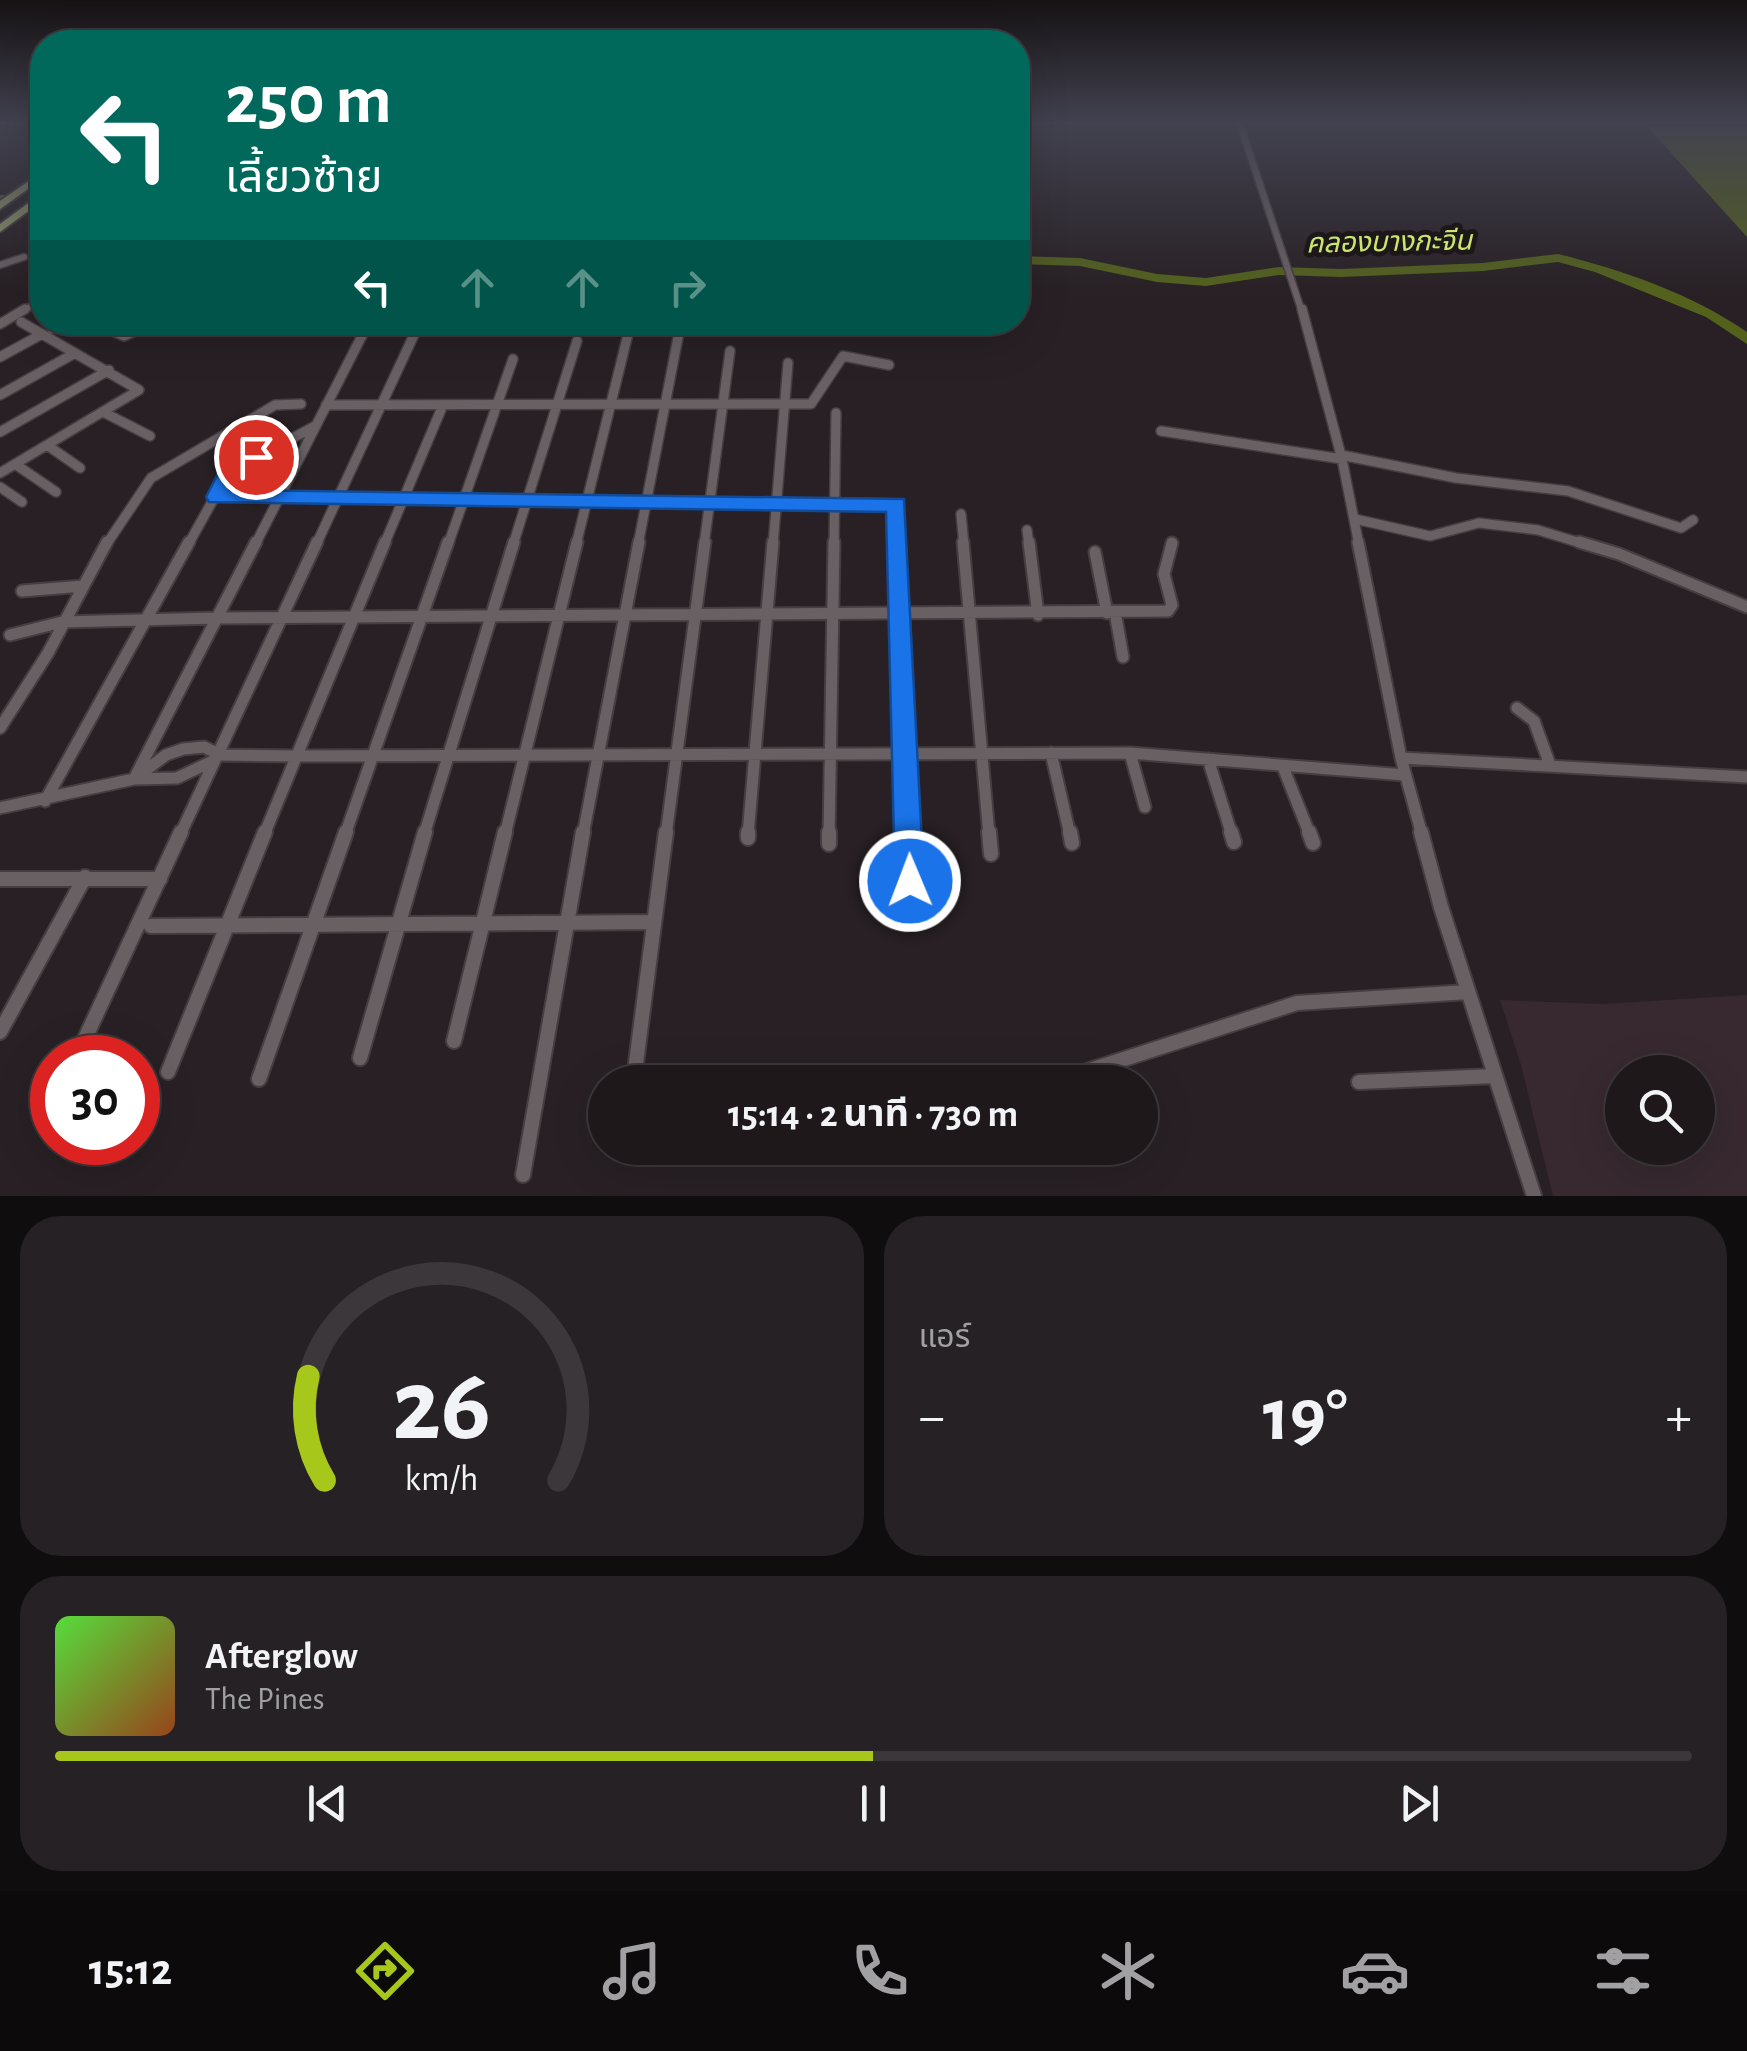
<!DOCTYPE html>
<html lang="th">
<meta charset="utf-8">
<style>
:root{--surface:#1e181b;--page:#262124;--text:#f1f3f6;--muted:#a1a0a3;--line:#3c373a;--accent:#a8c71b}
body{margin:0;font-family:"Alegreya Sans","Noto Sans Thai",sans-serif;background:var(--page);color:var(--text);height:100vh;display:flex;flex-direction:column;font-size:38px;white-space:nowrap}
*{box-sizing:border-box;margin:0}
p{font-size:32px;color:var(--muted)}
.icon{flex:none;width:55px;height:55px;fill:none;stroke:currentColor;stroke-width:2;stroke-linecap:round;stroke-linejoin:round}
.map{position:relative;height:1196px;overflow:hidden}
.drawer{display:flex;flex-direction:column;gap:20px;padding:20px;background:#100d0f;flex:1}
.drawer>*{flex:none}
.guide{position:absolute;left:30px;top:30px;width:1000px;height:305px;border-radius:40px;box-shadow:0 10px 40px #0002,0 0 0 2px var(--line);background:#00695c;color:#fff;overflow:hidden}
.tools{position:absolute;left:1605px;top:1055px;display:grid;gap:20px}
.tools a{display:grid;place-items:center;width:110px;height:110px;border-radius:50%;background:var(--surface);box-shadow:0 10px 40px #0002,0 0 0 2px var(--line);font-size:50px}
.speed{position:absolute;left:30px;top:1035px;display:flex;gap:20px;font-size:50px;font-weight:700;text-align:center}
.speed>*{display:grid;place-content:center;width:130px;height:130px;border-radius:50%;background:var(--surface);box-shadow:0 10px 40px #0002,0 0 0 2px var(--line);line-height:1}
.speed .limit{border:15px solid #d22;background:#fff;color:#111}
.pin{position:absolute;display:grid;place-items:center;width:85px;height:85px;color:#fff;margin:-42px;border:5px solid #fff;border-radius:50%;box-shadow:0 2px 10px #0007}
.me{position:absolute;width:110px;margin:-55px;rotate:359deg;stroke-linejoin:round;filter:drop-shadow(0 0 8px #0008)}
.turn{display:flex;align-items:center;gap:35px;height:210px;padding:0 30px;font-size:45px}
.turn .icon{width:130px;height:130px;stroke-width:2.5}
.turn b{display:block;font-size:70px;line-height:85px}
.lanes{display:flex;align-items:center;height:95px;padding:0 30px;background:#0003;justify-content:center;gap:50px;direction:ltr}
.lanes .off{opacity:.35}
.big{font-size:75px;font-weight:700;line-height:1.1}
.drawer .widget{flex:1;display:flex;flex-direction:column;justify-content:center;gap:15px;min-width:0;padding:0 35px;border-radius:40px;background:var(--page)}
.drawer .dial{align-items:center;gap:0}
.dial svg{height:260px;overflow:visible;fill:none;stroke:var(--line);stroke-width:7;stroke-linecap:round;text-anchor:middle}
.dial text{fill:var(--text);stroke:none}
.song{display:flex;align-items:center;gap:30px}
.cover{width:120px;height:120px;border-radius:15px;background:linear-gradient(135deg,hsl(110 70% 55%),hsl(20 70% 35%))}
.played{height:10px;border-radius:5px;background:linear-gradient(90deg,var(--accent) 50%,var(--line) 50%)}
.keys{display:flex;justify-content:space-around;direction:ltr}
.heat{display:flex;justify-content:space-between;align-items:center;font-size:55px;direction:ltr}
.drawer .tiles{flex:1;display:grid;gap:20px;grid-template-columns:1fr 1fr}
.widget:last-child{grid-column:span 2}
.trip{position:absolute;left:588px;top:1065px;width:570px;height:100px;border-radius:50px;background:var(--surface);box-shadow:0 10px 40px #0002,0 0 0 2px var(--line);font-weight:700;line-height:100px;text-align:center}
.menu{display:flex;height:160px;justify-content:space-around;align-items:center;background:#0c0a0b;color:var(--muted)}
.menu .icon{width:70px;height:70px}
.menu .on{color:var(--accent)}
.menu b{font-size:45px;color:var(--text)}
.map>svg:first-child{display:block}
.built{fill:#37292f;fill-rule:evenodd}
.water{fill:#53611d}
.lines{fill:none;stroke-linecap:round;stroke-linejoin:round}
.river{fill:#53611d;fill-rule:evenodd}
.minor-far3-casing{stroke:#443e41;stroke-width:9}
.minor-far2-casing{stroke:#443e41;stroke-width:12}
.minor-far1-casing{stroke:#443e41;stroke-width:15}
.minor-casing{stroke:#443e41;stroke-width:18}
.primary-casing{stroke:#443e41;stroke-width:4}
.minor-far3{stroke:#696064;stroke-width:6}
.minor-far2{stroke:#696064;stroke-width:9}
.minor-far1{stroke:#696064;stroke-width:11}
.minor{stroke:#696064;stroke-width:14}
.primary{fill:#949c6f;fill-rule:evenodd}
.route{fill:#1a73e8;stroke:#114b97;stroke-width:2.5}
.labels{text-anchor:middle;stroke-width:10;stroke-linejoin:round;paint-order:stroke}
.far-water-label{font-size:28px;font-style:italic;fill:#cae570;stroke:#1e171a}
</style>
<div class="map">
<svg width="1747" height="1196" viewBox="0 0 1747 1196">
<rect width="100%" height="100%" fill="#282024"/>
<path class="built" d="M1747,995V1196H1553L1521,1065L1500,1000L1602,1004ZM1622,1072H1698V1148H1622Z"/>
<path class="water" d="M1645,124H1747V237Z"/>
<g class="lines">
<path class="river" d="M0,195H8L10,198L0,204Z
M1558,254C1623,270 1692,294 1747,332V344L1706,317L1595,272L1558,262L1483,271L1341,277L1279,275L1206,286L1157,282L1080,266L1018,264V256L1080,258L1157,274L1206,278L1279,267L1341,269L1483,263Z"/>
<g class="minor-far3-casing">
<path id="minor-far3" d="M1240,124L1302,312
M0,265L24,257
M21,312L42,300"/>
</g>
<g class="minor-far2-casing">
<path id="minor-far2" d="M1302,309L1342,459L1359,545
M92,322L124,336L155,322
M0,324L25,309
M368,324H420
M630,325H705
M52,329L63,322
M0,357L42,334
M0,395L75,353
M326,405L811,404L843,356L889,365
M105,413L150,436
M1161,431L1342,459
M0,432L109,370
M47,445L80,468
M1341,455L1456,478L1568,491L1681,528L1693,520
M15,464L56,492
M0,473L139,390L21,322
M0,487L22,502
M216,497L897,504L898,545
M961,514L964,545
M1355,519L1430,536L1479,523L1538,530L1587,545
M1027,530L1029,545
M106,545L151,478L275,405L301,404
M188,545L228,473L315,426
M255,545L369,322
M316,545L420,322
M384,545L443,405
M448,545L513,359
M513,545L577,341
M576,545L631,322
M638,545L681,322
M704,545L730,351
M773,545L788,363
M834,545L836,413"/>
</g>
<g class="minor-far1-casing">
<path id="minor-far1" d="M898,542L908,835
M963,542L989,835
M1029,542L1038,615
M1358,542L1401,758L1422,835
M1579,542L1619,554L1747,607
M1095,552L1107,613
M22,591L83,586
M1115,612L1123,657
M10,635L62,622L216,618L1168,611L1172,605L1164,574L1172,543
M1517,708L1534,721L1550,765
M0,728L48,653L107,542
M1051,753L1070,835
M1130,753L1145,807
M1401,758L1747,777
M1208,759L1232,835
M215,760L177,778L134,779L256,542
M1283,767L1310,835
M45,801L189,542
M0,808L134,779L166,755L183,749L204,747L221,755L296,756L1130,753L1405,775
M180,835L317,542
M264,835L385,542
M345,835L448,542
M424,835L514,542
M505,835L577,542
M583,835L639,542
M666,835L705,542
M748,835L773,542
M829,835L834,542"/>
</g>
<g class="minor-casing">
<path id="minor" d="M907,832L909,881
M989,832L991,854
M1070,832L1072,843
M1231,832L1234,842
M1309,832L1313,843
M1421,832L1441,907L1534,1196
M748,838V832
M829,844V832
M0,879H160
M151,926L654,922
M0,1032L85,877
M454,1041L505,832
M76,1058L181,832
M360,1058L425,832
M636,1063L666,832
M168,1072L265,832
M259,1079L346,832
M1053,1082L1297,1003L1468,992
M1359,1082L1495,1076
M523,1175L583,832"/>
</g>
<g class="primary-casing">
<path id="primary" d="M42,172V179L0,209V201Z
M42,193V201L0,232V224Z"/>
</g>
<use href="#minor-far3" class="minor-far3"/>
<use href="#minor-far2" class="minor-far2"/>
<use href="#minor-far1" class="minor-far1"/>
<use href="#minor" class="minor"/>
<use href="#primary" class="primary"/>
</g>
<linearGradient id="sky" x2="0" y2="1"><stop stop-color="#161214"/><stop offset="0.42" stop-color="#424250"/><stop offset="1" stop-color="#424250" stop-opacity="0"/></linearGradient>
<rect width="1747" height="292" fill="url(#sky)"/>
<path class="route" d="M256,450L266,457C256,471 239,473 230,490L904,499L924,881L919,890L910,894L900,890L895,881L886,512L209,502L206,497L221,468Z"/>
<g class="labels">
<g class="far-water-label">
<text transform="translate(1389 241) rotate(-1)" y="10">คลองบางกะจีน</text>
</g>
</g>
</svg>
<div class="tools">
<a><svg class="icon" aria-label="search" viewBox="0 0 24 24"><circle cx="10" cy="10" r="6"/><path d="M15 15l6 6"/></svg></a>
</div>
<div class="speed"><div class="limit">30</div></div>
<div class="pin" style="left:256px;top:457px;background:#d93025"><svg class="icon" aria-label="arrive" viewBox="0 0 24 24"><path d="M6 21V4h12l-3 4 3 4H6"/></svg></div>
<svg class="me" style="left:910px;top:881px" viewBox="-20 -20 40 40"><circle r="17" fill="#1a73e8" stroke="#fff" stroke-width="3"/><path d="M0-11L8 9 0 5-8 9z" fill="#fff"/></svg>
<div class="trip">15:14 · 2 นาที · 730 m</div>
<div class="guide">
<div class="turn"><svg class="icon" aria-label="left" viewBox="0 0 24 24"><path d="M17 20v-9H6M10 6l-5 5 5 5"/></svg><div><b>250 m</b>เลี้ยวซ้าย</div></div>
<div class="lanes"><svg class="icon" aria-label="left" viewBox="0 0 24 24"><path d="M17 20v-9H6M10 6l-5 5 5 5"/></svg><svg class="icon off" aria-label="ahead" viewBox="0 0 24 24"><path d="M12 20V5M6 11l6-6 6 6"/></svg><svg class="icon off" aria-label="ahead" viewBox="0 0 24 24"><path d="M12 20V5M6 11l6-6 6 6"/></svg><svg class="icon off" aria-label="right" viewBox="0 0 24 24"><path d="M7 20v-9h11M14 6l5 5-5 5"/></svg></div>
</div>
</div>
<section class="drawer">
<div class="tiles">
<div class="widget dial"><svg viewBox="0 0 100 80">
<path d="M14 69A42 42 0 1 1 86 69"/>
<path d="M14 69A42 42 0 0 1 9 37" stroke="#a8c71b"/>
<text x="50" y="56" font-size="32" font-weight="700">26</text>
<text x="50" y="72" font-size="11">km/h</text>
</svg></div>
<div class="widget"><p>แอร์</p>
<div class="heat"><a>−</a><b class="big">19°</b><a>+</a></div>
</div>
<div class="widget">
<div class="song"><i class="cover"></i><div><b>Afterglow</b><p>The Pines</p></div></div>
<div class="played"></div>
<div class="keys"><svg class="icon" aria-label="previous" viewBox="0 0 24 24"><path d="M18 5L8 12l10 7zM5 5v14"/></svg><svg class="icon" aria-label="pause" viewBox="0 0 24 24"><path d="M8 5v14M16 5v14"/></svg><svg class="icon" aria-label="next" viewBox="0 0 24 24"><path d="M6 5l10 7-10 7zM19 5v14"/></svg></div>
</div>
</div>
</section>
<nav class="menu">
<b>15:12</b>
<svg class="icon on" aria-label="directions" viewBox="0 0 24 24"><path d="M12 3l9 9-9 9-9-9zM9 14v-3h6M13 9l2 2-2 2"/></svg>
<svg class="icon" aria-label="music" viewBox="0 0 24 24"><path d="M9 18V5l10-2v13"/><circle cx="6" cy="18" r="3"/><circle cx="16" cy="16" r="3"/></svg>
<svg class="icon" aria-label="phone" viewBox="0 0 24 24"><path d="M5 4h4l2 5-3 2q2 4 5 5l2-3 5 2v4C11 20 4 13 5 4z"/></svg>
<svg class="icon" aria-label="climate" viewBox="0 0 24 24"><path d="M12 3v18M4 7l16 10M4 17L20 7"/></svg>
<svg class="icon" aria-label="car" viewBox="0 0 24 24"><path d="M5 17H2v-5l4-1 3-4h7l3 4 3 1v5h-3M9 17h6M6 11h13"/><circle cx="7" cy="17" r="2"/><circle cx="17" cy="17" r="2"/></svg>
<svg class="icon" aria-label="filters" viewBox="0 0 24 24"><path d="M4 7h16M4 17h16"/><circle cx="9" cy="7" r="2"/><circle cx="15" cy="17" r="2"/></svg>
</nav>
